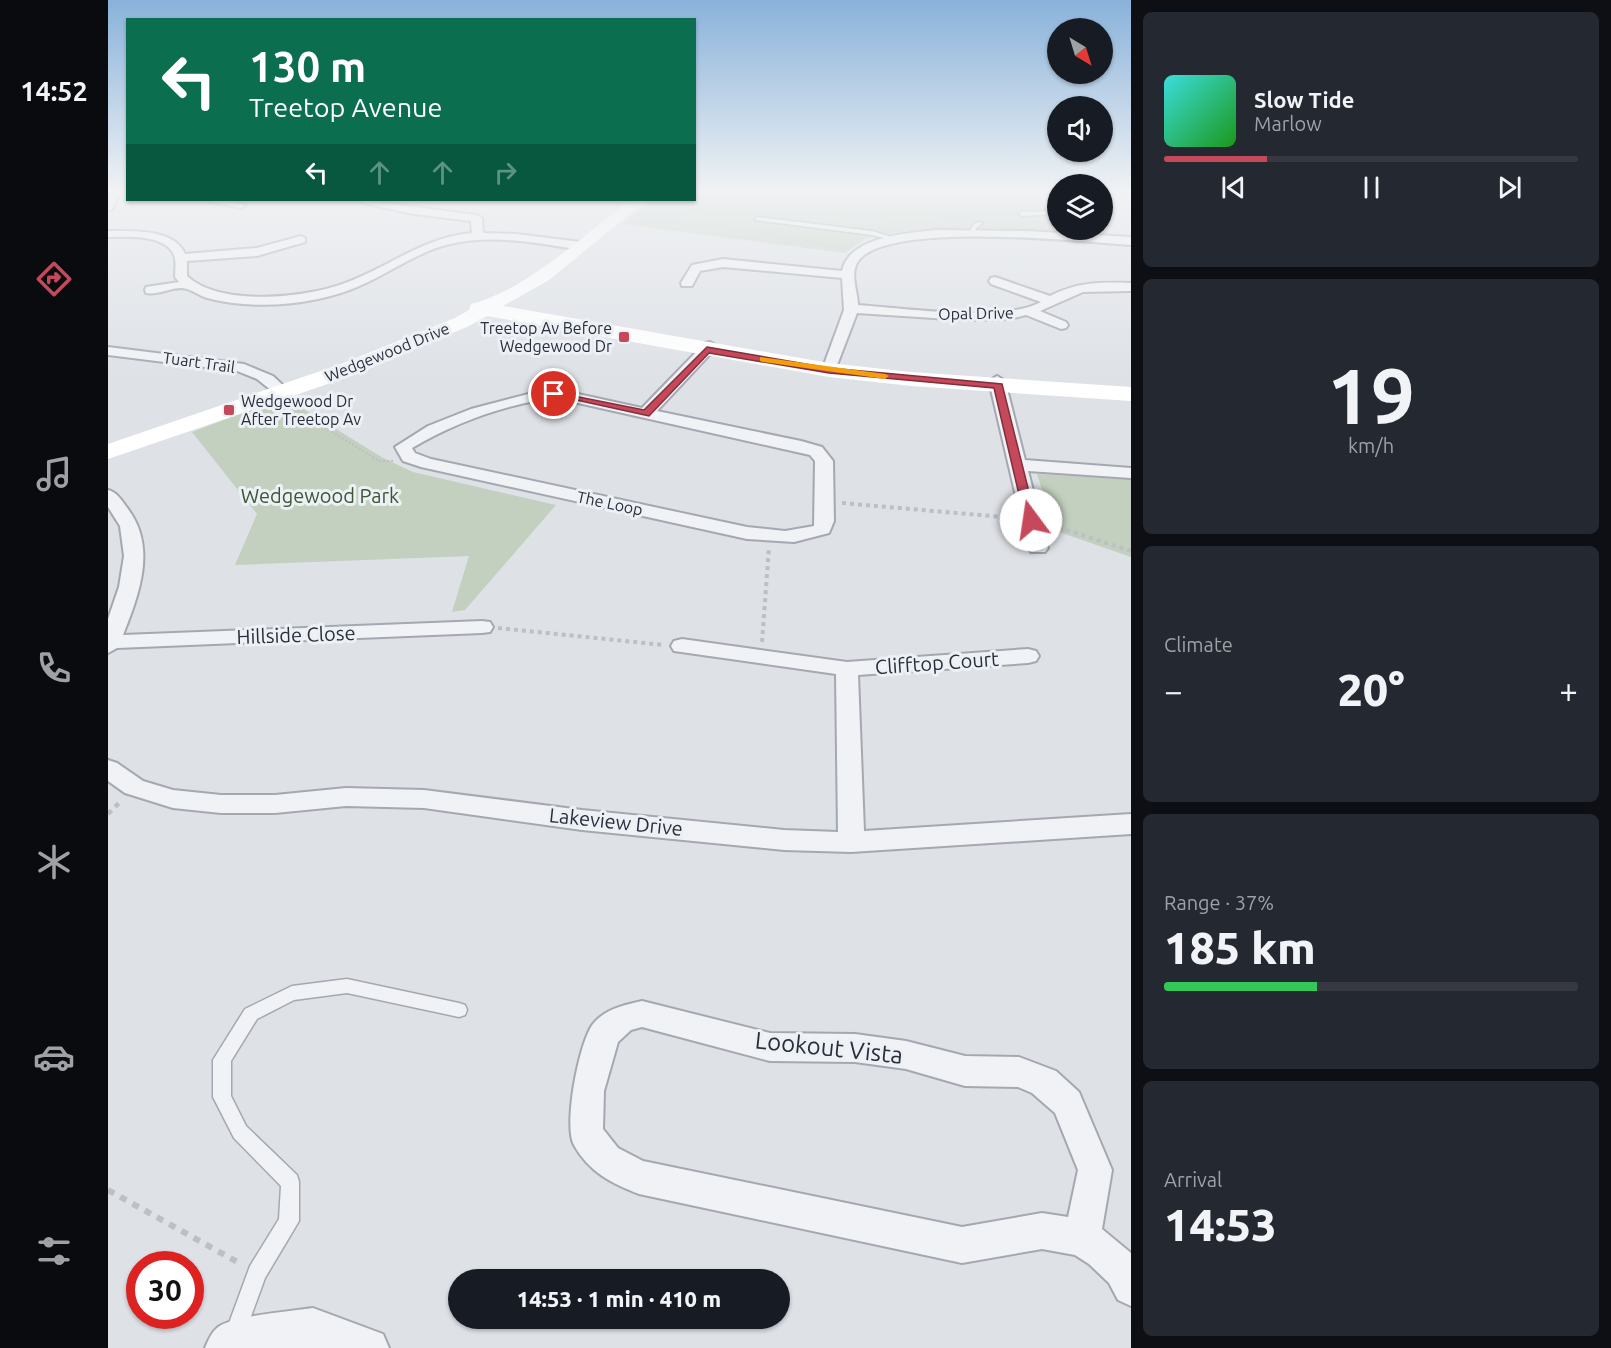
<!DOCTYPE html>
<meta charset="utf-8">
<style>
:root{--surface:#171b24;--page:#242831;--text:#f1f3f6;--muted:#9ea1a6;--line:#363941;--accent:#c5495b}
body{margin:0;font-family:Ubuntu,sans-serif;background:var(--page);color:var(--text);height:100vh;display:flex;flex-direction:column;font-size:22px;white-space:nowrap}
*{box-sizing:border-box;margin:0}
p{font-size:20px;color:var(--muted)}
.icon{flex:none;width:33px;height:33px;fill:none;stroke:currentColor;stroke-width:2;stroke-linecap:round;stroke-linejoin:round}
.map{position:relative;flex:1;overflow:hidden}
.sheet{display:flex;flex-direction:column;gap:12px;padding:12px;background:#0d0f14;width:480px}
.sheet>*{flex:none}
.guide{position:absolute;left:18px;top:18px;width:570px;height:183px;border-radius:0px;box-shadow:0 2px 4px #0004;background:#0b6e4f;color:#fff;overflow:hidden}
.needle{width:39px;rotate:142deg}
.tools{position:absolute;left:939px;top:18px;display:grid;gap:12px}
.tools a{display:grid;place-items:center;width:66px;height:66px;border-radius:50%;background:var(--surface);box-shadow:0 2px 4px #0004;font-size:30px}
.speed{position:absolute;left:18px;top:1251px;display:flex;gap:12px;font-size:30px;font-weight:700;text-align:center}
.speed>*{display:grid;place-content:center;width:78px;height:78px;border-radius:50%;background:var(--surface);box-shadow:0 2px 4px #0004;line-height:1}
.speed .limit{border:9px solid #d22;background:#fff;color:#111}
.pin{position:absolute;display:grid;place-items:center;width:51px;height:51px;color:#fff;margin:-26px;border:3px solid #fff;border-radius:50%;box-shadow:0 2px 6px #0007}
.me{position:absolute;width:66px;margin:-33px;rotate:346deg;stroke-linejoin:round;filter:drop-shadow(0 0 4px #0008)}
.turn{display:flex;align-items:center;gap:21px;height:126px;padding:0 24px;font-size:27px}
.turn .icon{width:78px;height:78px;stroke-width:2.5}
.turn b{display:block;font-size:42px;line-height:51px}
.lanes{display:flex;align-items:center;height:57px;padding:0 24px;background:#0003;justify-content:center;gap:30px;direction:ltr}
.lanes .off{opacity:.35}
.big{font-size:45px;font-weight:800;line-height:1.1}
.sheet .card{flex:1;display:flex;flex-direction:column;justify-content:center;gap:9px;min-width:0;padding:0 21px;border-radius:9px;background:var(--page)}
.sheet .dial{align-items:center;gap:0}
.dial b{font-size:78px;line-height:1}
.song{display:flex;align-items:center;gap:18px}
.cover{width:72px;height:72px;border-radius:9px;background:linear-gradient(135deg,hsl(180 70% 55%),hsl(120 70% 35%))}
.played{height:6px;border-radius:3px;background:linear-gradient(90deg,var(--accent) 25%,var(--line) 25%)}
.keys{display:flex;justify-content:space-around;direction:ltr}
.heat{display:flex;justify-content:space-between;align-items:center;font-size:33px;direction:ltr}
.charge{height:9px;border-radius:4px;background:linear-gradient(90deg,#34c759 37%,var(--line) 0)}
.trip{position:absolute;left:340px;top:1269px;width:342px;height:60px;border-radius:30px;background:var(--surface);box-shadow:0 2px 4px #0004;font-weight:800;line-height:60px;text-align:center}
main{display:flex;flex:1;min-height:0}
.menu{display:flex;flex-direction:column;width:108px;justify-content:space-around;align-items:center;background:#090b0e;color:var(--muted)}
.menu .icon{width:42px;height:42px}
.menu .active{color:var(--accent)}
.menu b{font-size:27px;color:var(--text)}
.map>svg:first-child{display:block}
.green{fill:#c3d0bf}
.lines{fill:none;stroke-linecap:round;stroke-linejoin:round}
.lane-casing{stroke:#a4a8b0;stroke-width:3}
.street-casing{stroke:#a4a8b0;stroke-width:4}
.path-far3{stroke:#bcbfc5;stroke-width:2;stroke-dasharray:2 2;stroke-linecap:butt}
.path-far2{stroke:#bcbfc5;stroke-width:4;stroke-dasharray:4 4;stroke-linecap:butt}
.path-far1{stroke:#bcbfc5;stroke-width:4.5;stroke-dasharray:5 5;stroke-linecap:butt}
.path{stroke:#bcbfc5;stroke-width:6;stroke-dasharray:7 7;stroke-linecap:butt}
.lane{fill:#f0f2f5;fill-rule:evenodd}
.street{fill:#f0f2f5;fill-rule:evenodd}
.secondary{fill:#fff;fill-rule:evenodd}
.route{fill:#c5495b;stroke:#802f3b;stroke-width:1.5}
.slow{fill:#f59e0b}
.poi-dot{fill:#c5495b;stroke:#edf0f4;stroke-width:2}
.labels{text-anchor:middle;stroke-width:6;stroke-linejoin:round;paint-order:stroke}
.far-street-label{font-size:16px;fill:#282f3c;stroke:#edf0f4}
.far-poi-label{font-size:16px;fill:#282f3c;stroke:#edf0f4;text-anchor:end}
.park-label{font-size:20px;fill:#3c5736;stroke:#edf0f4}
.street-label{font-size:20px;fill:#282f3c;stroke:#edf0f4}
.near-street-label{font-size:24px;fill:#282f3c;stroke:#edf0f4}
</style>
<main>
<nav class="menu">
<b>14:52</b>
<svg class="icon active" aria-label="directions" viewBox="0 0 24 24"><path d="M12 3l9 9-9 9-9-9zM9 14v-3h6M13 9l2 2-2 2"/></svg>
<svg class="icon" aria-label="music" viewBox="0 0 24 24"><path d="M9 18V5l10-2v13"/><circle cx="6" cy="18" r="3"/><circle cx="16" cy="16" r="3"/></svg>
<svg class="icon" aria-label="phone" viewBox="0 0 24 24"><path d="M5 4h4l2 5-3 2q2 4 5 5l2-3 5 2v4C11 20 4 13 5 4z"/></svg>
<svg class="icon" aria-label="climate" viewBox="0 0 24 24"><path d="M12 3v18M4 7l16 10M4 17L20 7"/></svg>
<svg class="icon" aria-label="car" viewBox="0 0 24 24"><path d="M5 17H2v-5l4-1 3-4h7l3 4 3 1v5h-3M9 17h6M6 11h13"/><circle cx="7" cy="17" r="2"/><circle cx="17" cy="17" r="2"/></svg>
<svg class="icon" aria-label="filters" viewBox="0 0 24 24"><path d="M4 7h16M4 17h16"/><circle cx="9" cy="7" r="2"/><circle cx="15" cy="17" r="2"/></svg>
</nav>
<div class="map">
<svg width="1023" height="1348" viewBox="0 0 1023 1348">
<rect width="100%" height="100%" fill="#dee1e6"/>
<path class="green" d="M587,191H926L945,234L858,228L822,229L782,233L757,239L737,253L514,224L544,200H586Z
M176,397L275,458L305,472L448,505L357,610L344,612L361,556L127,565L149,514L84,432Z
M929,474L1023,479V557L951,532L945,525Z"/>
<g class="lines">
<g class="lane-casing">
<path id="lane" d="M944,211L946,214L914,216L911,214L914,212Z
M649,217L764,231L787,238L784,240L764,235L647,220Z
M870,222L875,223L869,227L865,234H861L865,225Z
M239,979L351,1003L357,1005L359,1010L357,1015L351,1017L239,993L186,1000L149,1019L123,1061V1096L138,1126L189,1175L191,1182V1221L157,1278L134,1341L127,1344L120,1341L117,1334L142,1266L171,1219L173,1186L126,1138L105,1097V1060L137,1009L184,986Z"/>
</g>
<g class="street-casing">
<path id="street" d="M2,191H12L5,208L0,211Z
M930,191H940L950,211V227L944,224Z
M101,200H121L138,205L133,208L102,202Z
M254,200L368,215L374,218L375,233L408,234L473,242L479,246L473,250C430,243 385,234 342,244C312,251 287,269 260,282C214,305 149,311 99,298C92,296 86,291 79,289C67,285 51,296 38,293L37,290L38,287L71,282L67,277C67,269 69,260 65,253C54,234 18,237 0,237V231C23,231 66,228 77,254L149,248L193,236L197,238V242L149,256L79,261V276C112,307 198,298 237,283C281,267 316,237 364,233L363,221L306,214L254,203Z
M829,230L919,231L1023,237V245C977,242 767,219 748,265C743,277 750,293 750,305C795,308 895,323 933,302L883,284L881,281L883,278L887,277L942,296C968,282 994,282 1023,283V291L975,292L932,311L958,322L960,325L958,328L953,329L918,315L902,319L856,320L749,313L726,373L721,374L714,370L736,310L734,278L615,267L592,271L584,286H574L573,283L584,265L615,259L734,271C741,236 801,233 829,230Z
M602,342L609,346L607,349L549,411L693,441L714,447L725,461L726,521L721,533L686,542L639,539L313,467L295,461L287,447L320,426L363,409L432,391L470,394L534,408L597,343ZM432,400L470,403L702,455L707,461L706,526L677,531L639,527L323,459L307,453L304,448C343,425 387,408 432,400Z
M0,347L136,364L165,376L182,392L174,397L169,395L149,379L129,371L0,355Z
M889,376L897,381L917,460L1023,468V478L920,471L940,548L937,552H923L920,548L881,381Z
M0,490C9,492 14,501 20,509C49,548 31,594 15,635L374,621L382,622L385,627L382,632L374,633L9,648L0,653V619L11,587L16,556L12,526L0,507Z
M574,639L739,662L920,649L928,651L931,656L928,661L920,663L750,675L756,831L1023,814V834L743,852L676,850L474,830L316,808L238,806L167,813H113L65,808L17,793L0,781V760L9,763L35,781L65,790L113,795H167L238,788L316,790L474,810L676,830L730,832L728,674L566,651L563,646L566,641Z
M534,1001L662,1033L747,1034L798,1041L857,1056L911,1057L948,1071L971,1092L1004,1170L994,1229L1023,1253V1306L1010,1300L1001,1283L981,1264L967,1255L934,1249L854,1263L531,1194C503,1183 481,1172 466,1145C455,1126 471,1042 485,1024C497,1009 516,1005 534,1001ZM534,1027L662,1061L747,1062L798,1069L857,1086L910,1087L924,1093L947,1113L970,1170L960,1217L934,1213L854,1227L535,1161L510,1148L495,1129L496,1091L510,1042L523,1030Z
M205,1308L275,1334L281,1348H97C100,1341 103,1333 109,1328C122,1316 184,1311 205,1308Z"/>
</g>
<path class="path-far3" d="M600,191L617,200L662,207
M705,212L722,214
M880,216L902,212
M737,217L813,214L858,219
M528,221L613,226L693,239L736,249
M547,221L595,208L625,203
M183,406L271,461H285"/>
<path class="path-far2" d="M734,503L906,518
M943,525L1023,551
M390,628L556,645
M654,642L661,547"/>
<path class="path-far1" d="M0,814L13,801"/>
<path class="path" d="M0,1190L133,1264"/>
<use href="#lane" class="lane"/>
<use href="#street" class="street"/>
<path class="secondary" d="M522,200H539L441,280L395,306L721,363L803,372L1023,387V401L803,386L721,377L379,316L361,326L249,374L0,459V444L233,364L347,318L361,310L363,304C417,291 477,234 522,200Z"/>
</g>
<linearGradient id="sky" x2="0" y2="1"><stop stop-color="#89b2da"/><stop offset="0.5" stop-color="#f0f2f4"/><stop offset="1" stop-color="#f0f2f4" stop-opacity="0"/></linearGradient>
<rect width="1023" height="380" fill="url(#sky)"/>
<path class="route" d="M599,347L721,368L894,384L928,520L923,523L917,520L886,388L721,373L601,353L541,416L441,394L446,392L536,410Z"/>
<path class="slow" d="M652,357L777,374L781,376L777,379L655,362L652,361Z"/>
<g class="poi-dot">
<rect x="510" y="331" width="12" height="12" rx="3"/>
<rect x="115" y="404" width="12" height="12" rx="3"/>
</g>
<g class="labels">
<g class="far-street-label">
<text transform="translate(868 313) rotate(-1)" y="6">Opal Drive</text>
<text transform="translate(279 352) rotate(-22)" y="6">Wedgewood Drive</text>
<text transform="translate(91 362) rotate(8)" y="6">Tuart Trail</text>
<text transform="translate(502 503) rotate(12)" y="6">The Loop</text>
</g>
<g class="far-poi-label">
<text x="504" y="334">Treetop Av Before<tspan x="504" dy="18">Wedgewood Dr</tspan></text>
<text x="133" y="407" text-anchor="start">Wedgewood Dr<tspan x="133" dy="18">After Treetop Av</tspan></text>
</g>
<g class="park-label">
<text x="212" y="503">Wedgewood Park</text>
</g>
<g class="street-label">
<text transform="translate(188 635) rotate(-2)" y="7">Hillside Close</text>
<text transform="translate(829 663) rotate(-4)" y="7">Clifftop Court</text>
<text transform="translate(508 822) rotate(6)" y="7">Lakeview Drive</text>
</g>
<g class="near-street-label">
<text transform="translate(721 1048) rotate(6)" y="8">Lookout Vista</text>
</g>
</g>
</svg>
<div class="tools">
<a><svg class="needle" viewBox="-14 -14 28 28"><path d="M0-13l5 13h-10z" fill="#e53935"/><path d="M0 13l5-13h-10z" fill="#9ea1a6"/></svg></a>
<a><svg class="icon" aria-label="sound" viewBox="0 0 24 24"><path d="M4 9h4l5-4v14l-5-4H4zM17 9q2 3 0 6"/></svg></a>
<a><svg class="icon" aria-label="layers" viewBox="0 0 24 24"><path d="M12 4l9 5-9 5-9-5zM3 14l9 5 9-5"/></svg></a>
</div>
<div class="speed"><div class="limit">30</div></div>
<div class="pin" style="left:446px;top:394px;background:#d93025"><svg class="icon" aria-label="arrive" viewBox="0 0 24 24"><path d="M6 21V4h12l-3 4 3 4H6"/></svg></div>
<svg class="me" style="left:923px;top:520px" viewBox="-20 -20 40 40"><circle r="19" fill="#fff"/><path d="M0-13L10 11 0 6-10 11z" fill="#c5495b"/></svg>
<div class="trip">14:53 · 1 min · 410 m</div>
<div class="guide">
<div class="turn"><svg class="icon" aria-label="left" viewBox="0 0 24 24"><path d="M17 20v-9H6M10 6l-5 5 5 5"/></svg><div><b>130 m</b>Treetop Avenue</div></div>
<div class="lanes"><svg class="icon" aria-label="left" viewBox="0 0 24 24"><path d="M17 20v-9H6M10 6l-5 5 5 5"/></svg><svg class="icon off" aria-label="ahead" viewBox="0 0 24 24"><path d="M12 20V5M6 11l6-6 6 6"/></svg><svg class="icon off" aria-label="ahead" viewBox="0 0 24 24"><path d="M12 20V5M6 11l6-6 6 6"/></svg><svg class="icon off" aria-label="right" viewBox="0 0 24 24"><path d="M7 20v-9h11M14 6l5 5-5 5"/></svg></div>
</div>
</div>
<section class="sheet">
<div class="card">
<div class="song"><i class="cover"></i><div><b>Slow Tide</b><p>Marlow</p></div></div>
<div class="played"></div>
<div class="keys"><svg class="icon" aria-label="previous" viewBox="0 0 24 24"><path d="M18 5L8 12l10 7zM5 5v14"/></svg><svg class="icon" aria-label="pause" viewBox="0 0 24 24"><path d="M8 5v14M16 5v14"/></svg><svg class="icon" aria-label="next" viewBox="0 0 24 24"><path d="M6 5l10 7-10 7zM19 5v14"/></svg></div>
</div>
<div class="card dial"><b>19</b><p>km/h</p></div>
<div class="card"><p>Climate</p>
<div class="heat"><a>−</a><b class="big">20°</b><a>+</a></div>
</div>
<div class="card"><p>Range · 37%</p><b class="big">185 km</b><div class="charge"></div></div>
<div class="card"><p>Arrival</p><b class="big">14:53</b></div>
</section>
</main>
